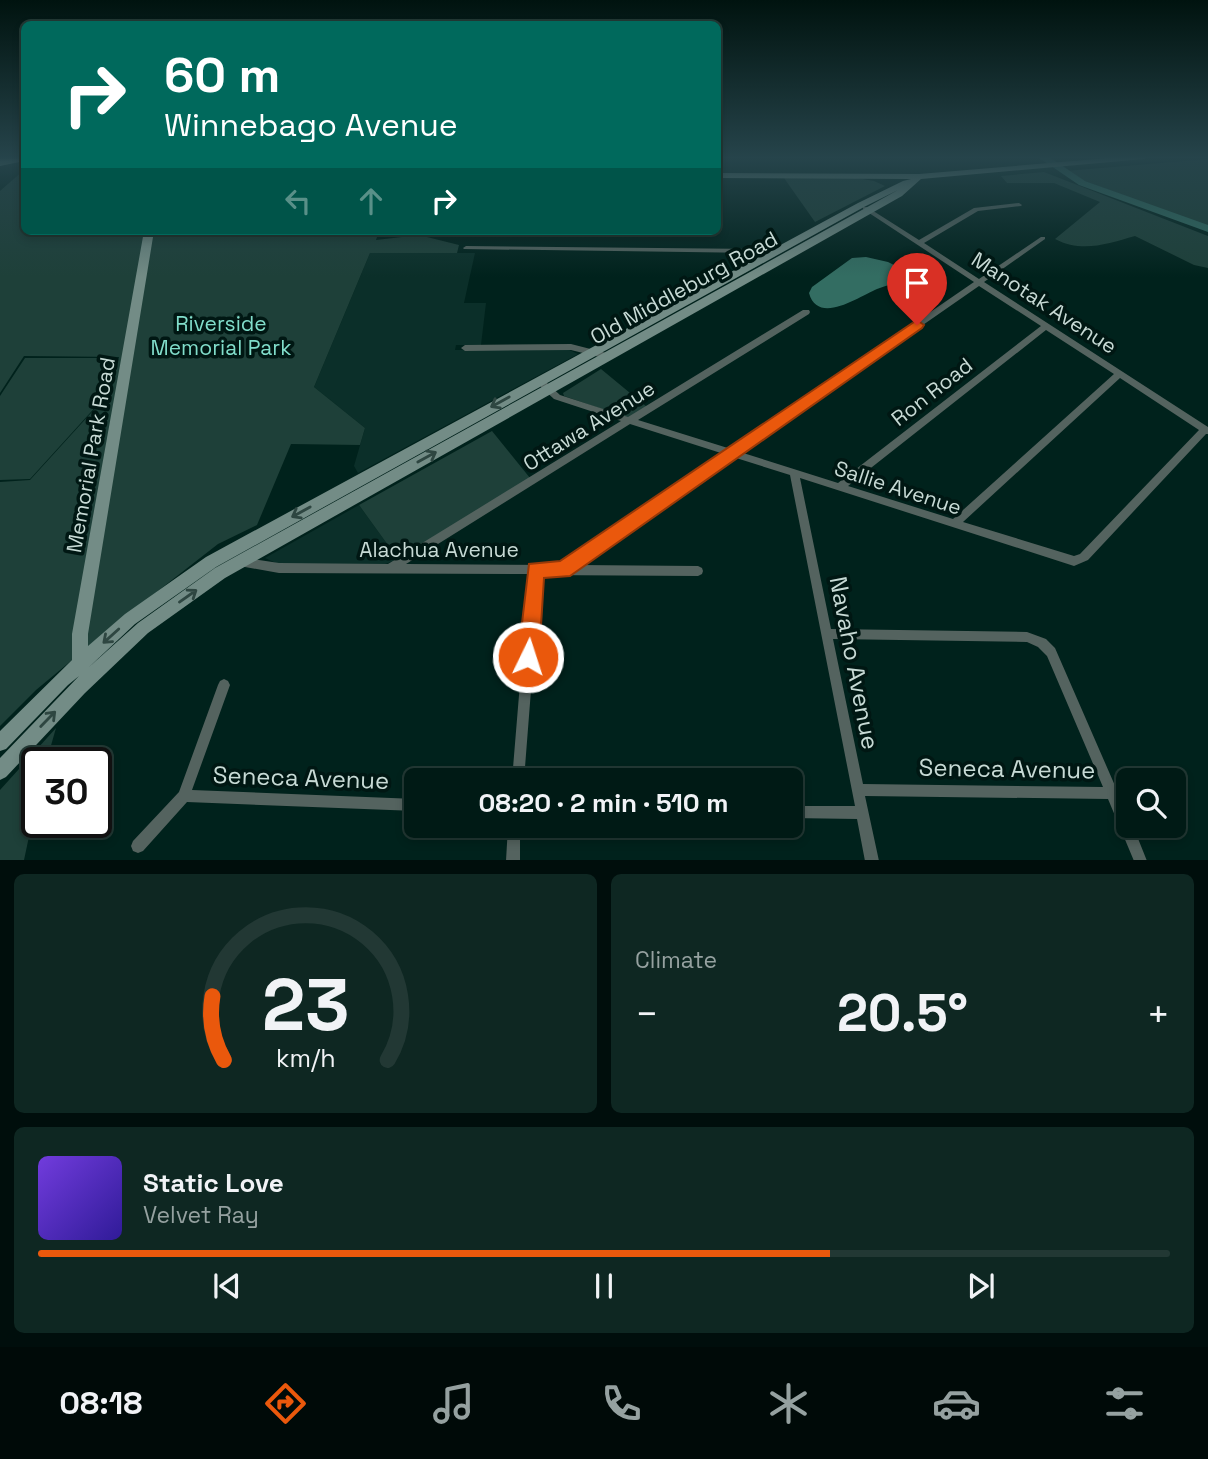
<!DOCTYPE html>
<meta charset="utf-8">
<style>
:root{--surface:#001a15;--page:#0e2722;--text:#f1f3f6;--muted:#95a1a0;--line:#223834;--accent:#ea580c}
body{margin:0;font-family:"Space Grotesk",sans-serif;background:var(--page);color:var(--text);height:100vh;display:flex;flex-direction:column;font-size:26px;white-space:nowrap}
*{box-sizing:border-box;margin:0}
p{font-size:23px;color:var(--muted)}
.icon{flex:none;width:38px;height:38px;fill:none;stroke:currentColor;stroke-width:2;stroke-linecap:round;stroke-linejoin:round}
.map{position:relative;height:860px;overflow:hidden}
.drawer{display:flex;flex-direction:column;gap:14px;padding:14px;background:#000e0c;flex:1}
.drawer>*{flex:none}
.hud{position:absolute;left:21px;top:21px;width:700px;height:214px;border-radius:10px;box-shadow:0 4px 10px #0003,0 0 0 2px var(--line);background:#00695c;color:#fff;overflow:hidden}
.buttons{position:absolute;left:1116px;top:768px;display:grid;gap:14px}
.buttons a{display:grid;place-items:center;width:70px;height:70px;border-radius:10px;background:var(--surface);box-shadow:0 4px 10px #0003,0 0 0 2px var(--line);font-size:35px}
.speed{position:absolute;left:21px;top:747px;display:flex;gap:14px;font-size:35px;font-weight:700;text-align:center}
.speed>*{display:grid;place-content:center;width:91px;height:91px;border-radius:50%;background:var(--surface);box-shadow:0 4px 10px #0003,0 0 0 2px var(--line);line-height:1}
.speed .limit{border:4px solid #111;border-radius:10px;background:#fff;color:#111}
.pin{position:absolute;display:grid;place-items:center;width:60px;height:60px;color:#fff;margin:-72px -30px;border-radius:50% 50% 50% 0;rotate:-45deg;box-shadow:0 0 7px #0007}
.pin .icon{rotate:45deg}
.me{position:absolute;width:77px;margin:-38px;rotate:4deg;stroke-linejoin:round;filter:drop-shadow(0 0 5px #0008)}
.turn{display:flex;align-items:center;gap:24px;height:147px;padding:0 28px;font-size:32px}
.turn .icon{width:91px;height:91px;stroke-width:2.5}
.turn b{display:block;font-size:49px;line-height:60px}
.lanes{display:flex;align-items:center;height:66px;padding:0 28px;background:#0003;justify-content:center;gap:35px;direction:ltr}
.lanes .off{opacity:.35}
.big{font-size:52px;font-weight:600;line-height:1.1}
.drawer .card{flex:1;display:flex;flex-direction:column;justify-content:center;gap:10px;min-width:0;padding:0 24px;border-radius:10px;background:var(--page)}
.drawer .dial{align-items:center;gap:0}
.dial svg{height:182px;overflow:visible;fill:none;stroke:var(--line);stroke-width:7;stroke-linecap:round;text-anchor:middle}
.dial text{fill:var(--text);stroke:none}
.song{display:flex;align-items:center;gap:21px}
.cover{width:84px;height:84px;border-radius:10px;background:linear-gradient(135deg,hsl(260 70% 55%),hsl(250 70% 35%))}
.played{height:7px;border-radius:4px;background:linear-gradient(90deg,var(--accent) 70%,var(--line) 70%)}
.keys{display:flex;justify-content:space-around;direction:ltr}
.heat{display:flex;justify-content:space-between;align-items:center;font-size:38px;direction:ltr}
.drawer .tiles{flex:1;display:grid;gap:14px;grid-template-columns:1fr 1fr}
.card:last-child{grid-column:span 2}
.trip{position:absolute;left:404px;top:768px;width:399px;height:70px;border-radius:10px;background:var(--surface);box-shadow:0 4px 10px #0003,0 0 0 2px var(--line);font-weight:600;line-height:70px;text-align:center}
.dock{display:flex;height:112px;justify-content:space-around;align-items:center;background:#000a08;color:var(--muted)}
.dock .icon{width:49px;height:49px}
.dock .on{color:var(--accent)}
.dock b{font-size:32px;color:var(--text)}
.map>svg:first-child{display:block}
.built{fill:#0b2f29}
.green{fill:#1e4039}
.water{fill:#336d62}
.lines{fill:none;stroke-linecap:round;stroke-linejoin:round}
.river{fill:#336d62;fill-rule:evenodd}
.street{fill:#54635f;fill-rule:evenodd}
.secondary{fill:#738c86;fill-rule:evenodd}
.primary{fill:#8caca4;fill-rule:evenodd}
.highway{fill:#a2c9c0;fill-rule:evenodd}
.oneway{stroke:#2e4641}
.route{fill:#ea580c;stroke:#983908;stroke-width:2}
.labels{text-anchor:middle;stroke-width:7;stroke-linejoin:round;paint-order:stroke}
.street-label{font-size:21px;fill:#c7dad5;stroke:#001713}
.park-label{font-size:21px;fill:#81decb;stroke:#001713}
.near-street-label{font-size:24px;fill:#c7dad5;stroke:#001713}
</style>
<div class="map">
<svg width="1208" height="861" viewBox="0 0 1208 861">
<rect width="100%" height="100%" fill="#00221c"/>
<path class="built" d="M370,253H475L464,303H486L481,345H456L455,350L567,349L578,354L358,473L354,466L365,428L314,387Z
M359,505L398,559L383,565L278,564L265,558Z"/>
<path class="green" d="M1208,159V227L1077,178L1066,171Z
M24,170V231H379L376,240L419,235L459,245L457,253H370L314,387L365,428L360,445L291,444L257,525L218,544L113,626L36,690L0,726V482L30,480L111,391L119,357L24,356L0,393V191Z
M1044,172L1208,236V268L1194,265L1135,236C1107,244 1082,253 1055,239L1100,202L1054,183H1007L1001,176Z
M851,177L874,181L885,186L815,222L784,178Z
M25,358H116L110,391L30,479L0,480V396Z
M601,369L647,407L628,418L564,396L563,393Z
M492,431L530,478L398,559L359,505Z
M56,728L46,763H37V799L24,860H0V790Z"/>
<path class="water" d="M866,257L888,262L908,272L910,279C899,282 887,285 877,289C860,296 818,326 809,293L812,287L852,258Z"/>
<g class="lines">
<path class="river" d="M1038,157H1049L1085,181L1208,225V232L1079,185Z"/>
<path class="street" d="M1019,203L1022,205L1021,206L978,211L924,243L979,279L1041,237H1045V239L984,282L1208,427V434H1206L1088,560L1074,566L800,478L831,629L1027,632L1046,639L1055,648L1116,788L1117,789L1129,817V826H1133L1147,861H1134L1108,799L865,796L879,861H865L857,819L791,818V806H855L790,475L733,457L578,565L698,566L702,568L703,571L702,574L698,576L540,575L524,780H512L529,574L279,573L234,565L233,562L234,559L238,557L279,563L388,564L621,421L554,399L541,387L540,385L541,383H547L560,395L628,417L803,310H809L810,312L809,314L638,420L731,449L974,282L863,209V207H867L919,240L974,208ZM979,286L1041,326L838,483L740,452ZM1046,330L1114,374L953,519L848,486ZM1120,378L1199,430L1080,554L1074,556L963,522ZM630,424L724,454L561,565L406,564ZM833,639L1027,642L1038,647L1047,656L1103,787L863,784Z
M466,246L758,249L776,253L777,254L774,256L758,253L464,249L463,248Z
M571,344L610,354L611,356L607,359L571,350L465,351L461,348L465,345Z
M224,679L228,681L230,685L192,790L416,799V811L187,802L143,851L138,853L133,851L131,846L133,841L179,792L218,685L220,681Z
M508,826H520V861H506Z"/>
<path class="secondary" d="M1121,157H1148L1144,159L921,179L902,196L225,578L148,633L85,693L6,777L0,780V758L79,676L68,685L6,749L0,751V731L72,660V634L144,231H154L88,634V646L125,614L206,557L858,203L903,181L911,179L718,178V173L919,174ZM898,190L215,568L138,623L88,668L135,624L216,567L864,207Z"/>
<path class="primary" d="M17,157H24V161L0,166V160Z"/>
<path class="highway" d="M0,157H24V160L0,163Z"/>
</g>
<defs><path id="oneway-shaft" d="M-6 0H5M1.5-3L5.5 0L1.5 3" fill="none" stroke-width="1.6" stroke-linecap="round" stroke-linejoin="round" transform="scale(1.75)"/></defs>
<g class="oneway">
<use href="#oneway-shaft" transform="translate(500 402) rotate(151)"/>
<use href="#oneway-shaft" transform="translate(427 457) rotate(-29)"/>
<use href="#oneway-shaft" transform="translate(301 512) rotate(151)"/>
<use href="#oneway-shaft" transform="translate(188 596) rotate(-35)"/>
<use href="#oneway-shaft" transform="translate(111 636) rotate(138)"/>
<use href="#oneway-shaft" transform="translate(48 719) rotate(-46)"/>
</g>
<linearGradient id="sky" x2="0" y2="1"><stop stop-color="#00130f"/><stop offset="0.57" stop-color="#26444b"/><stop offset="1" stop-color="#26444b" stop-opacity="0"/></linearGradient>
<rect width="1208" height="277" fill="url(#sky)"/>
<path class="route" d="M917,320L924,325L922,328L570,576L544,578L539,657L536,665L528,668L521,665L518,657L529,564L560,561Z"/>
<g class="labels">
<g class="street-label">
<text transform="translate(684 288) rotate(-29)" y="7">Old Middleburg Road</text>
<text transform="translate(1044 303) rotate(33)" y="7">Manotak Avenue</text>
<text transform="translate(932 392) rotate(-38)" y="7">Ron Road</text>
<text transform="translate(589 426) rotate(-32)" y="7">Ottawa Avenue</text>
<text transform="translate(91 455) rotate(-80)" y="7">Memorial Park Road</text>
<text transform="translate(898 488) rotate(18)" y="7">Sallie Avenue</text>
<text x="439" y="557">Alachua Avenue</text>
</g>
<g class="park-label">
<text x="221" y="331">Riverside<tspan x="221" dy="24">Memorial Park</tspan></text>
</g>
<g class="near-street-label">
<text transform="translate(854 663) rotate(79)" y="8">Navaho Avenue</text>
<text transform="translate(1007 769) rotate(1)" y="8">Seneca Avenue</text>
<text transform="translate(301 778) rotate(2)" y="8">Seneca Avenue</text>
</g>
</g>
</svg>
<div class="buttons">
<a><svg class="icon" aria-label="search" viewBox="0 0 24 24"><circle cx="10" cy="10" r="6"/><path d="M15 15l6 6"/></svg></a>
</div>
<div class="speed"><div class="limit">30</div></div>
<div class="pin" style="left:917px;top:325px;background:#d93025"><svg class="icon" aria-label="arrive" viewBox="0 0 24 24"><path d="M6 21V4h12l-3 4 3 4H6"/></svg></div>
<svg class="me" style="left:528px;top:657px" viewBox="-20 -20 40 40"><circle r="17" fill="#ea580c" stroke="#fff" stroke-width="3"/><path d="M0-11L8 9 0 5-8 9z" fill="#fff"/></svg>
<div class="trip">08:20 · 2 min · 510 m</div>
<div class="hud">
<div class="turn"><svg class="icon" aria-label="right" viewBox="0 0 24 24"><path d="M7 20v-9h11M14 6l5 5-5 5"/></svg><div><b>60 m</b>Winnebago Avenue</div></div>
<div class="lanes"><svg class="icon off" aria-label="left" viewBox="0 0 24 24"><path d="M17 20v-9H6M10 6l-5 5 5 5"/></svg><svg class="icon off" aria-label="ahead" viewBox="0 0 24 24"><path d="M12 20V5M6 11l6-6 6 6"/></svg><svg class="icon" aria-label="right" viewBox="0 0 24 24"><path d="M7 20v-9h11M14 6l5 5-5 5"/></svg></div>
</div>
</div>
<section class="drawer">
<div class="tiles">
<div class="card dial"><svg viewBox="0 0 100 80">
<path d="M14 69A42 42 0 1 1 86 69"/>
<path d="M14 69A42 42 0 0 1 9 41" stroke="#ea580c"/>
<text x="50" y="56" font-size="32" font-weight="700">23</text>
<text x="50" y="72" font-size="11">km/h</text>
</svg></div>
<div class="card"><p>Climate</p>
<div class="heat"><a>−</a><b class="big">20.5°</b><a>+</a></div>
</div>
<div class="card">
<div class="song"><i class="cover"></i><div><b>Static Love</b><p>Velvet Ray</p></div></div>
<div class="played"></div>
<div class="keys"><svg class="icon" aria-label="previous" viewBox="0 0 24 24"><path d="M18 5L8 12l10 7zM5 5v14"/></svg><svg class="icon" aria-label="pause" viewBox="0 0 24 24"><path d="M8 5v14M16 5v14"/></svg><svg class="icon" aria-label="next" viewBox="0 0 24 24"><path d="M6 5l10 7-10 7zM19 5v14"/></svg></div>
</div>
</div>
</section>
<nav class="dock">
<b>08:18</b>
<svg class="icon on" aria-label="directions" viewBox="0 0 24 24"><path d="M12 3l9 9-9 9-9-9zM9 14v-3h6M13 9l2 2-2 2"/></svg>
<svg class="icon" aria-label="music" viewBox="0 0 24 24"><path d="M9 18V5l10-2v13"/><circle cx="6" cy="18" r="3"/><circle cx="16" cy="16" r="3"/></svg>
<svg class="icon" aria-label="phone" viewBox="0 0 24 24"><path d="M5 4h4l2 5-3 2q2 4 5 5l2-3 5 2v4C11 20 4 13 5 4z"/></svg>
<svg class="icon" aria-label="climate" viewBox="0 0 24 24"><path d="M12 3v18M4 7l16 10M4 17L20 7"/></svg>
<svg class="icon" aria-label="car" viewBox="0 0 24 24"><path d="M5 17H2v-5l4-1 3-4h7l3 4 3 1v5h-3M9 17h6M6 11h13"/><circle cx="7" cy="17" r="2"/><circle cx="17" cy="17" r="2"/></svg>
<svg class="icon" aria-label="filters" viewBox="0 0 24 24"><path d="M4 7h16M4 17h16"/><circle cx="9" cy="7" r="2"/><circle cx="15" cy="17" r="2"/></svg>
</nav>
